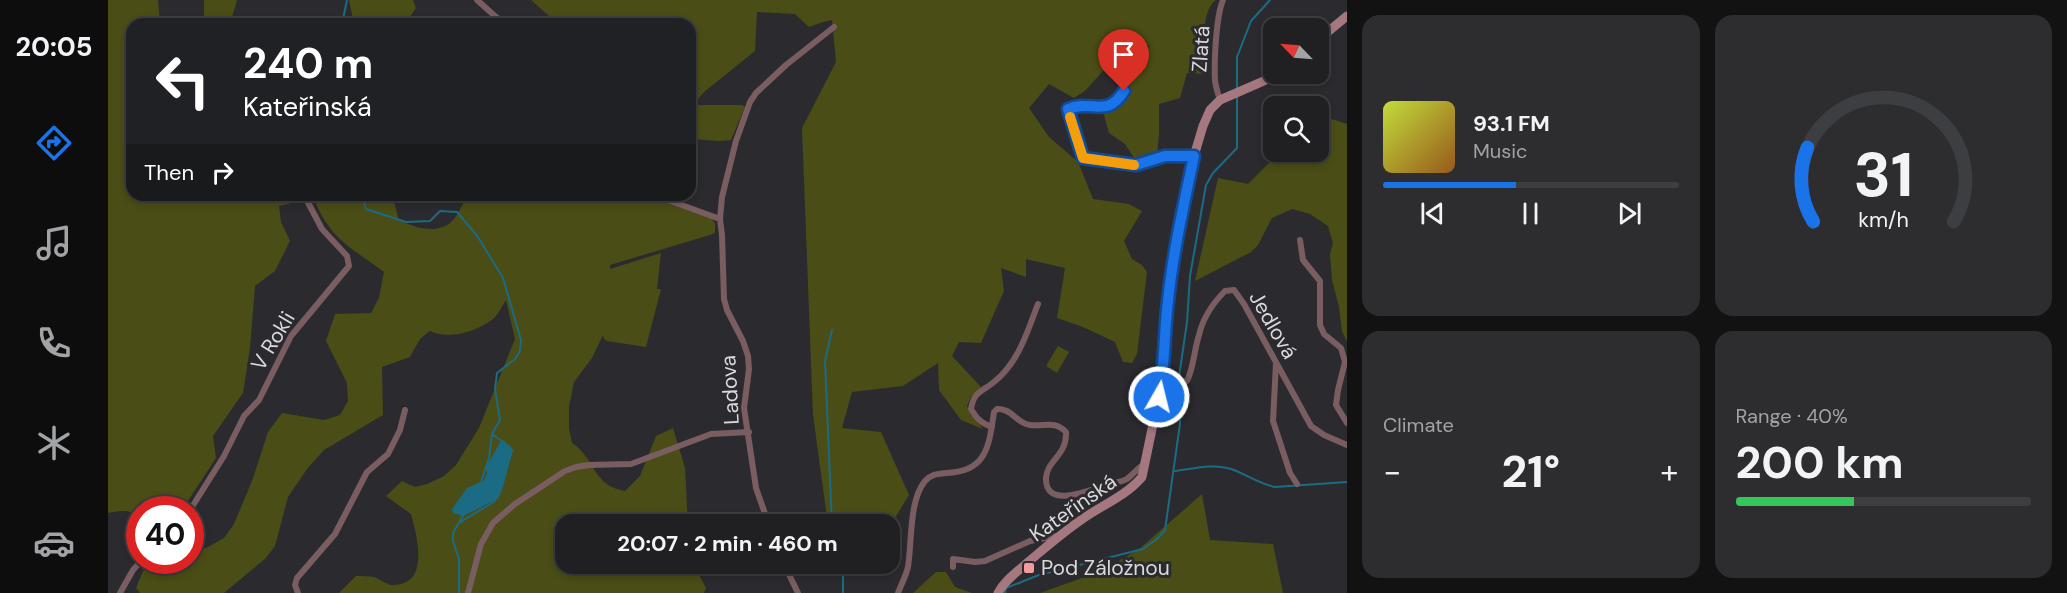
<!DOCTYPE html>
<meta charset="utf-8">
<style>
:root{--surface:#202023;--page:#2d2d30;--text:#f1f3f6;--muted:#a2a3a6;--line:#3d3e41;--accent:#1a73e8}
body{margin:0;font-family:"DM Sans",sans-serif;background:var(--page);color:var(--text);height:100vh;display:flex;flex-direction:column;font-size:22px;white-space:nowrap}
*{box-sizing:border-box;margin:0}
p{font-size:20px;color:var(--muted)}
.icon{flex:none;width:33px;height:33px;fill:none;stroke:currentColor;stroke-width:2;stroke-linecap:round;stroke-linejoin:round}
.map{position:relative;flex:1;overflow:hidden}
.side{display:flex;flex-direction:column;gap:15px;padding:15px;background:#121213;width:720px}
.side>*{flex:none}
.banner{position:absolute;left:18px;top:18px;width:570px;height:183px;border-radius:18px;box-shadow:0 3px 9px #0003,0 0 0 2px var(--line);background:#202124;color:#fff;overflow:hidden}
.needle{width:39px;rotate:295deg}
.controls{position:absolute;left:1155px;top:18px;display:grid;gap:12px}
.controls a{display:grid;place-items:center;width:66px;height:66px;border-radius:12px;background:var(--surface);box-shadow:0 3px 9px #0003,0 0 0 2px var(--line);font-size:30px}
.speed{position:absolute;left:18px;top:496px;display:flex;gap:12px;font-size:30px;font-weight:700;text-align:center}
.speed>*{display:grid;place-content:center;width:78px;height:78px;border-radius:50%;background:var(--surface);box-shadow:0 3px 9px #0003,0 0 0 2px var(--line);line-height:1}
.speed .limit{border:9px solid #d22;background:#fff;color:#111}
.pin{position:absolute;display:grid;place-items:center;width:51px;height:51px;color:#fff;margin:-62px -26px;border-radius:50% 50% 50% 0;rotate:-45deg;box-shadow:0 0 6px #0007}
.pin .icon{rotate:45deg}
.me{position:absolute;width:66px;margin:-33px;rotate:8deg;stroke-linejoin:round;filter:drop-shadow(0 0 4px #0008)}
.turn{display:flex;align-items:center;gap:21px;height:126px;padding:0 18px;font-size:27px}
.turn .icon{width:78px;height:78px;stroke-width:2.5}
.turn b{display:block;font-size:42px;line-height:51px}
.then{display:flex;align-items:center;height:57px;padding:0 18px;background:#0003;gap:12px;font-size:22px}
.big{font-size:45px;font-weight:700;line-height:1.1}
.side .widget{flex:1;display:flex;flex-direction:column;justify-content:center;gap:9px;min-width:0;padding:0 21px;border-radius:18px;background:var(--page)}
.side .dial{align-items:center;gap:0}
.dial svg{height:156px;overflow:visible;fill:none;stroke:var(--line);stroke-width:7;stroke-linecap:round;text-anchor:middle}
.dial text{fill:var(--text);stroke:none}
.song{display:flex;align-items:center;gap:18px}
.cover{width:72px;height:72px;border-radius:9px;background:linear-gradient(135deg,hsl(70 70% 55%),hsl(30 70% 35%))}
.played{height:6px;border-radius:3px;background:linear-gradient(90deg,var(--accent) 45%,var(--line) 45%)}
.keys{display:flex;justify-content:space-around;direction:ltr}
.heat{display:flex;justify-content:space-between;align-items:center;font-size:33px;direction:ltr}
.charge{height:9px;border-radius:4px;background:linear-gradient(90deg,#34c759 40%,var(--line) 0)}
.side .tiles{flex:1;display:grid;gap:15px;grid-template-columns:repeat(2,1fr)}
.trip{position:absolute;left:447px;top:514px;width:345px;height:60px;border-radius:18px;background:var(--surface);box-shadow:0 3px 9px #0003,0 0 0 2px var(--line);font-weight:700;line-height:60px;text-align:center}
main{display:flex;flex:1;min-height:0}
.tab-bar{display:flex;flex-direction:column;width:108px;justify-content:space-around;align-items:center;background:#0d0d0e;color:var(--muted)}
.tab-bar .icon{width:42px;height:42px}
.tab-bar .current{color:var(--accent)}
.tab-bar b{font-size:27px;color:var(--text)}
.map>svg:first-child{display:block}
.green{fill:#4a4d15;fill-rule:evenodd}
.water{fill:#1c6b84}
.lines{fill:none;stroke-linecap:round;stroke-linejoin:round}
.stream{stroke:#1c6b84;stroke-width:2}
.street{stroke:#795d61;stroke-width:6}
.secondary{stroke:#a5787f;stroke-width:9}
.route-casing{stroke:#114b97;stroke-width:15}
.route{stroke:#1a73e8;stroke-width:10}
.slow{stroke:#f59e0b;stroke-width:10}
.poi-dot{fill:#f59b9f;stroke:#2b2b2f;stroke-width:2}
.labels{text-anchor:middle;stroke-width:6;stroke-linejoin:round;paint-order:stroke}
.street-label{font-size:21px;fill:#d9d9dc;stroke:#2b2b2f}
.poi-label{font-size:21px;fill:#d9d9dc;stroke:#2b2b2f;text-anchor:start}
</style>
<main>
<nav class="tab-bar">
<b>20:05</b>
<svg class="icon current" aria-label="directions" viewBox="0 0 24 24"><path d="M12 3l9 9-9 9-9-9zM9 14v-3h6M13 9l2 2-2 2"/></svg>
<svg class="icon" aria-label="music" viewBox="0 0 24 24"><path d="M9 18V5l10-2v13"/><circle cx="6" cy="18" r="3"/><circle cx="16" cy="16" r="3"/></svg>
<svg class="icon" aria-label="phone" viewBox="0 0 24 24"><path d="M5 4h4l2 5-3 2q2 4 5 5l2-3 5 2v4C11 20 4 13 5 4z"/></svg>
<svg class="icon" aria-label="climate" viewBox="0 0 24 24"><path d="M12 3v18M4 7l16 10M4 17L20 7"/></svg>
<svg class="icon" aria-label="car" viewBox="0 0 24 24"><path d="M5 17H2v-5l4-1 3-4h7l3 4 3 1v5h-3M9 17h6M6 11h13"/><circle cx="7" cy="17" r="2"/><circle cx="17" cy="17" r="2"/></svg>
</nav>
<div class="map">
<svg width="1239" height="593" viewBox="0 0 1239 593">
<rect width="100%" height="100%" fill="#2b2b2f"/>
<path class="green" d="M0,0H50L52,22L55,24H24V195H189L192,201L171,206L173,222L182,241L167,271L147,286L142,348L135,393L105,436L108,458L74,510H32L31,519C23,508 12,511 0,513Z
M96,0H129L122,24H96Z
M241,0H305L308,8L297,24H246Z
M423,0H1108C1091,12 1097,55 1098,74L1079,73L1072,98L1051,104V134L1049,156L1028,161L1017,144L1001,133L994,108L1014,86L1036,71L1041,45L1017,46L977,91L966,98L941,84L921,108L941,137L970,162L985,199L1021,204L1034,211L1016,241L1024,259L1034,265L1039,272L1029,354L1024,363L1015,362L1007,342L975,327L949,318L957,268L918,259V277L893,268L896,291L873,343L851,342L844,356L873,387L863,397L859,406L863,414L875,429L853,420L831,390L830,363L795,386L744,392L734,428L773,432L801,495L782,526V525H720L705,415L694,128L728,62L724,20L715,22L701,27L687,14L649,12L647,51L596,92L585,105H634L637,107L623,140L611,141L582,139V24H450Z
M1211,115L1239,124V342L1234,331L1231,307L1224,280L1222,254L1225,243L1220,226L1202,214L1184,209L1164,218L1150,245L1143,252L1087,281L1110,178L1140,184L1172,152H1210Z
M204,195H284L291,220C307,228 332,236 346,219C350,214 353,207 356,202L352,195H537L604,219L607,223V232L605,234L502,265V269L553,253L549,289H553L538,347L499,341L496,339L495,335L484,358L466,382L461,407V428L464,443C487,457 484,486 517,491L532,476L548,436L565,428L577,468L580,525H458V564H585L598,588L596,593H231L248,576C254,576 261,576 266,577C272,579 278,584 283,585C323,587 309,536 303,514L278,496L294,481L307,487L319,484L336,476L348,465L371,428L407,339L398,300C394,306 390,315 385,319C368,332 341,340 322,331L312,339L302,357L274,367L275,415L216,450L199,469L180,497L167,546L158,558L116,593H32L28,588L35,571L44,561H82L83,553L100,547L116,538L126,524L144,481L160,432L174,413L216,420L232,415L240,401L239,383L218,341L227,314L263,313L271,298L276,272C257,257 233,245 220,225C213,216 209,205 204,195ZM379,473L395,487L387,501L374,507L375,481Z
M950,346L961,352L949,373L938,366Z
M1094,494L1102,540L1165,544L1175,593H932L988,573L1030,550Z
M828,572H838L847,587L864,593H805Z"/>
<path class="water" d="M393,441L405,450L395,487L390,499L355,516L345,513L344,509L359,488L375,481L379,473L378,467Z"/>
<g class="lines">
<path class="stream" d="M234,24L239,0
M1129,89V57L1143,21L1162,0
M253,195L258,209L298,222L322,221L332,211L349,212L370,237L395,278L413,340L412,351L407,359L389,373L387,389L392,420L384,434L381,458L373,482
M724,330L717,361L724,525
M384,434L401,446L405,451
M1067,471C1084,469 1106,463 1123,469C1138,474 1151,484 1167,487L1239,482
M351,523L387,501
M732,564L735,575V593
M351,593V559L345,541V533L356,514
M897,593L898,588L931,575L1035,549L1050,538L1057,530L1072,424L1071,377L1079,322L1082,276L1098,185L1105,173L1129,148V95"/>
<path class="street" d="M369,0L388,17L399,24
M1016,91C999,119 983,99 960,109L975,158L1028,165L1057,156H1086
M1112,100C1110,94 1108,88 1107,81C1106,63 1108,16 1115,0
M546,195L612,219
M1192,240L1195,260L1212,281V325L1216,334L1233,348L1237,362L1230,390L1228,405L1239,423
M1168,363L1165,421L1182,473L1189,484
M1054,381H1079C1086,367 1086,350 1091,335C1095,318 1105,303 1117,291L1126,290L1136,304L1203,426L1216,435L1239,445
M884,427C873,423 869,419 863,409C866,391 874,392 886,382C911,362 919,332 930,304
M82,510L116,456L136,416L151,400L183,336L241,266L239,256L214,229L196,195
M661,525L648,488L636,408L641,369L640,356L635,341L619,310L616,299L614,235L612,219L614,197L628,141L642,102L648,93L678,65L726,27
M676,564L690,593
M845,567V559L867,562L877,561L922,541L948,536
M12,593L25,570L33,561
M190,593L187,585L189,578L227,534L259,472L280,454L292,430L297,410
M360,593L373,544L385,523L407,504L457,471L468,467L481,465L523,464L603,434L641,432
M790,593C793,585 798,576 800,567C804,542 801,500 817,481C823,474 830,474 838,473C879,472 881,446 886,412L889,409C904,408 909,424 922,425C937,427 946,420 958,432C959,456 939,460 938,478C937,510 982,490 997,485C1003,483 1014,482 1019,479C1026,474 1029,468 1037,464"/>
<path class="secondary" d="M1210,40L1239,16
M890,593C896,581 909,572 919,563C937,548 954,533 973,520C994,505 1018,496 1034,477L1054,381L1060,301L1067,249L1086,156L1095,126L1102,110L1112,100L1172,74"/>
</g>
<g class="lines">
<g class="route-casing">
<path id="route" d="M1016,91C999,119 983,99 960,109L975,158L1028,165L1057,156H1086C1076,204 1065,252 1060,301C1056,333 1057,365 1051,397"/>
</g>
<use href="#route" class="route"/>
<path class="slow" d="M962,117L975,158L1026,165"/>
</g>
<rect class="poi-dot" x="915" y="562" width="12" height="12" rx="3"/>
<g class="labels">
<g class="street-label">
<text transform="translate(1093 49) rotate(-86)" y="7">Zlatá</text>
<text transform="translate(1165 325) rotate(60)" y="7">Jedlová</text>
<text transform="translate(165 341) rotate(-59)" y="7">V Rokli</text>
<text transform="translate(622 390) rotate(-93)" y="7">Ladova</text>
<text transform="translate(965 508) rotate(-35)" y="7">Kateřinská</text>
</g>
<g class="poi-label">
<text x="933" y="575">Pod Záložnou</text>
</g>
</g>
</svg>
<div class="controls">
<a><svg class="needle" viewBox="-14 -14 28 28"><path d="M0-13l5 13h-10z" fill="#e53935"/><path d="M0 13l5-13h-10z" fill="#a2a3a6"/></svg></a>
<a><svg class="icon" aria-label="search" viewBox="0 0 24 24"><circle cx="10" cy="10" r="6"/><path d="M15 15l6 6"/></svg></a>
</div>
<div class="speed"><div class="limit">40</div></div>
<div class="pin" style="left:1016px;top:91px;background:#d93025"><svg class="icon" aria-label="arrive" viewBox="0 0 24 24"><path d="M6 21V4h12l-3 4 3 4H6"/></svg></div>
<svg class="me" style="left:1051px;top:397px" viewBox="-20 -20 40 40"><circle r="17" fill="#1a73e8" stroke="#fff" stroke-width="3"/><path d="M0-11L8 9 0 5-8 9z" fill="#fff"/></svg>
<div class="trip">20:07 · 2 min · 460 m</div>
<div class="banner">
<div class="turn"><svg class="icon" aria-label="left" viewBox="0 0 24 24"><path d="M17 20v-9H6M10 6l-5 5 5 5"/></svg><div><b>240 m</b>Kateřinská</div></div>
<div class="then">Then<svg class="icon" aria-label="right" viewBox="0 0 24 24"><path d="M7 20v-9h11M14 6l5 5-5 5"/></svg></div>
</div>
</div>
<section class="side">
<div class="tiles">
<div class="widget">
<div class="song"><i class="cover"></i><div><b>93.1 FM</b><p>Music</p></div></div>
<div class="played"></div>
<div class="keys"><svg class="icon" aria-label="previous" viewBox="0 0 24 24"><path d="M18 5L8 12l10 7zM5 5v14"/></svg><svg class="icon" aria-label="pause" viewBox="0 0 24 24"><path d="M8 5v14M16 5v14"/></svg><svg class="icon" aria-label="next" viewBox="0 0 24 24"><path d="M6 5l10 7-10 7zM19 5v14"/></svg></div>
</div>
<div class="widget dial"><svg viewBox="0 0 100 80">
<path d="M14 69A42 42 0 1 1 86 69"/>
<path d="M14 69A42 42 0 0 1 11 31" stroke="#1a73e8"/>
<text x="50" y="56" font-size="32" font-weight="700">31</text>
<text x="50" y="72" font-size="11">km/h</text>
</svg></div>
<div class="widget"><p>Climate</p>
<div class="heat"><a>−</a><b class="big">21°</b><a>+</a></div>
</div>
<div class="widget"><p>Range · 40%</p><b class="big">200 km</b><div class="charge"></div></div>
</div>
</section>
</main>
